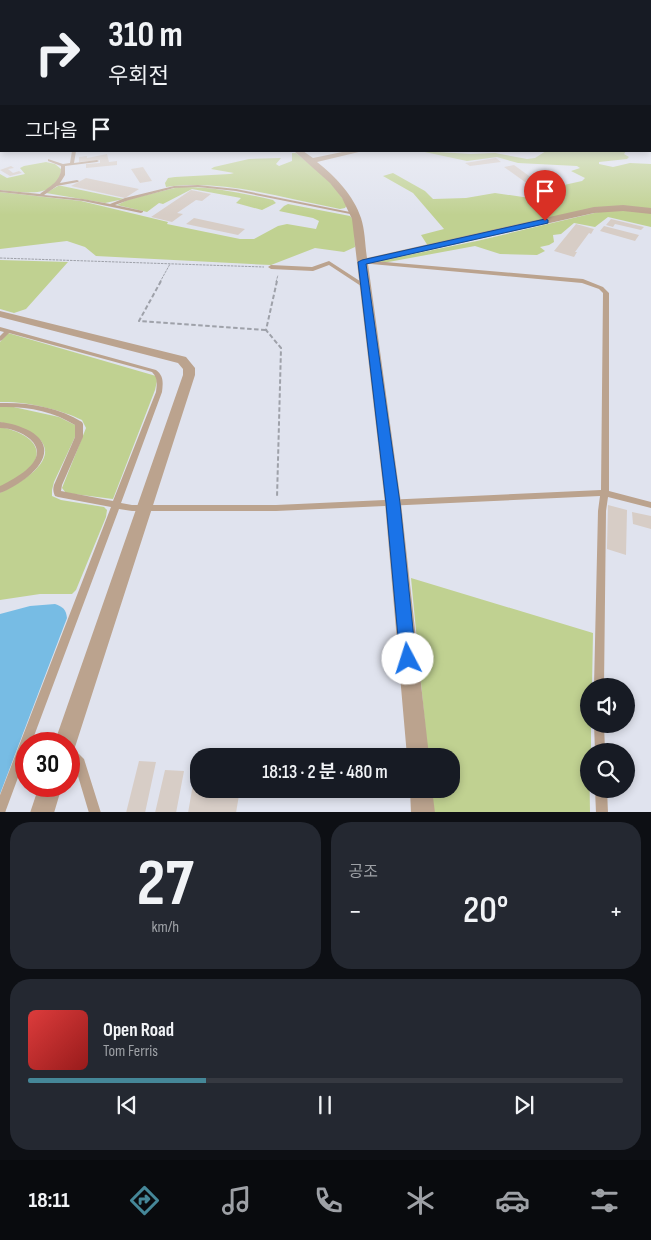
<!DOCTYPE html>
<html lang="ko">
<meta charset="utf-8">
<style>
:root{--surface:#171b24;--page:#242831;--text:#f1f3f6;--muted:#9ea1a6;--line:#363941;--accent:#458798}
body{margin:0;font-family:"Sofia Sans Condensed","Noto Sans KR",sans-serif;background:var(--page);color:var(--text);height:100vh;display:flex;flex-direction:column;font-size:19px;white-space:nowrap}
*{box-sizing:border-box;margin:0}
p{font-size:16px;color:var(--muted)}
.icon{flex:none;width:28px;height:28px;fill:none;stroke:currentColor;stroke-width:2;stroke-linecap:round;stroke-linejoin:round}
.map{position:relative;height:812px;overflow:hidden}
.side{display:flex;flex-direction:column;gap:10px;padding:10px;background:#0d0f14;flex:1}
.side>*{flex:none}
.banner{position:absolute;left:0px;top:0px;width:651px;height:152px;box-shadow:0 2px 8px #0003;background:#171b24;color:var(--text);overflow:hidden}
.fabs{position:absolute;left:580px;top:678px;display:grid;gap:10px}
.fabs a{display:grid;place-items:center;width:55px;height:55px;border-radius:50%;background:var(--surface);box-shadow:0 2px 8px #0003;font-size:25px}
.speed{position:absolute;left:15px;top:732px;display:flex;gap:10px;font-size:25px;font-weight:700;text-align:center}
.speed>*{display:grid;place-content:center;width:65px;height:65px;border-radius:50%;background:var(--surface);box-shadow:0 2px 8px #0003;line-height:1}
.speed .limit{border:8px solid #d22;background:#fff;color:#111}
.pin{position:absolute;display:grid;place-items:center;width:42px;height:42px;color:#fff;margin:-51px -21px;border-radius:50% 50% 50% 0;rotate:-45deg;box-shadow:0 0 5px #0007}
.pin .icon{rotate:45deg}
.me{position:absolute;width:55px;margin:-28px;rotate:355deg;stroke-linejoin:round;filter:drop-shadow(0 0 4px #0008)}
.turn{display:flex;align-items:center;gap:18px;height:105px;padding:0 25px;font-size:22px}
.turn .icon{width:65px;height:65px;stroke-width:2.5}
.turn b{display:block;font-size:35px;line-height:42px}
.then{display:flex;align-items:center;height:48px;padding:0 25px;background:#0003;gap:10px;font-size:19px}
.big{font-size:38px;font-weight:600;line-height:1.1}
.side .card{flex:1;display:flex;flex-direction:column;justify-content:center;gap:8px;min-width:0;padding:0 18px;border-radius:20px;background:var(--page)}
.side .dial{align-items:center;gap:0}
.dial b{font-size:65px;line-height:1}
.song{display:flex;align-items:center;gap:15px}
.cover{width:60px;height:60px;border-radius:8px;background:linear-gradient(135deg,hsl(0 70% 55%),hsl(0 70% 35%))}
.played{height:5px;border-radius:2px;background:linear-gradient(90deg,var(--accent) 30%,var(--line) 30%)}
.keys{display:flex;justify-content:space-around;direction:ltr}
.heat{display:flex;justify-content:space-between;align-items:center;font-size:28px;direction:ltr}
.side .tiles{flex:1;display:grid;gap:10px;grid-template-columns:1fr 1fr}
.card:last-child{grid-column:span 2}
.trip{position:absolute;left:190px;top:748px;width:270px;height:50px;border-radius:20px;background:var(--surface);box-shadow:0 2px 8px #0003;font-weight:600;line-height:50px;text-align:center}
.tab-bar{display:flex;height:80px;justify-content:space-around;align-items:center;background:#090b0e;color:var(--muted)}
.tab-bar .icon{width:35px;height:35px}
.tab-bar .current{color:var(--accent)}
.tab-bar b{font-size:22px;color:var(--text)}
.map>svg:first-child{display:block}
.green{fill:#c0d191}
.water{fill:#77bce4}
.building{fill:#d7cdc6}
.lines{fill:none;stroke-linecap:round;stroke-linejoin:round}
.path-far1{stroke:#9ea1a9;stroke-width:1;stroke-dasharray:2.5 1;stroke-linecap:butt}
.path{stroke:#9ea1a9;stroke-width:2;stroke-dasharray:4.5 2.5;stroke-linecap:butt}
.lane{fill:#bba38e;fill-rule:evenodd}
.street{fill:#bba38e;fill-rule:evenodd}
.secondary{fill:#a68464;fill-rule:evenodd}
.route{fill:#1a73e8;stroke:#114b97}
</style>
<div class="map">
<svg width="651" height="813" viewBox="0 0 651 813">
<rect width="100%" height="100%" fill="#e0e3ee"/>
<path class="green" d="M420,151L471,154L495,153L527,159L535,158L546,151H626L624,154L629,157L627,159L599,162V164L613,167L630,163L651,164V210L621,206L428,246L421,235L444,229L413,193L383,176L393,173L425,191L433,199L466,198L495,193L523,197L541,196L564,185L582,181L585,178L571,171L580,168L577,166L518,163L497,157L467,161Z
M292,153H296L331,182L347,205L345,208L340,209C283,198 224,179 166,187L165,183L168,178L175,177L230,174L234,173L211,169L214,167L249,159L281,158L276,164L279,166L292,161Z
M46,162L55,164L61,169C60,200 20,192 0,190V174L7,178L25,174L20,168L24,166Z
M58,186H62L124,199L105,203L46,193Z
M179,187C211,186 241,193 273,200L276,203L262,210L236,203L241,198L192,189L163,204L159,203L147,212L117,205L130,199Z
M0,192L81,201L168,222L167,224L240,239H254L278,226L287,224L316,229L319,221L313,218L279,211L284,206L288,204L350,216L354,221L355,247L344,252L315,248L271,265L96,256L85,247L67,241L0,249Z
M607,210L651,212V227L608,217L595,227L574,223L561,234L553,235L554,242L549,245L540,247L545,251L537,255L500,254L475,246L383,263L374,262L477,241Z
M0,260L68,262L26,309L14,313L0,309Z
M8,333L156,376L157,381L155,390L113,499L66,493L62,488L86,428L82,420C60,409 24,401 0,402V342Z
M9,406L59,417L75,425V437L54,482L52,490V496L61,500L104,507L107,510L106,517L76,590L72,594H40L0,600V493C17,485 65,459 36,436C26,428 12,426 0,422V407Z
M0,427C27,432 53,449 24,474C18,479 8,483 0,487Z
M411,578L593,633L592,686H589V724H591V751H589L590,812H433L431,789H451V756H428Z"/>
<path class="water" d="M55,604C63,607 66,609 67,618L0,794V614L30,606Z"/>
<path class="building" d="M107,154L109,162L117,161V165L86,168V164L100,163V160L79,162V157L87,156V158Z
M496,158L501,162L470,166L465,163Z
M514,165L536,181L525,182L504,167Z
M11,166L14,168L8,169L13,173L19,171L22,173L10,176L0,170Z
M143,167L152,181L140,183L131,169Z
M86,178L139,189L125,198L71,186Z
M191,190L211,194L202,201L196,200L177,213L183,214L172,222L151,217Z
M194,218L245,229L238,235L186,224Z
M611,219L644,227L641,230L615,224L613,227L606,225Z
M576,224L594,229L591,234L589,233L575,252H577L574,257L554,251Z
M604,226L639,235L635,241L600,231Z
M608,505L627,510L626,555L607,549Z
M632,512L651,516V529L633,524Z
M139,761L156,762L145,813H126Z
M196,767H199V789H240L236,813H188Z
M165,770L184,771L176,813H155Z"/>
<g class="lines">
<path class="path-far1" d="M0,258L264,267
M160,282L170,264
M276,282L278,275"/>
<path class="path" d="M161,281L139,321L266,330
M277,281L266,330L281,348L277,498"/>
<path class="lane" d="M0,110H1V113H0Z
M72,151H76L74,163L97,160L99,161L97,162L65,166V175L60,183L77,180L79,181L78,182L57,186L44,195L83,199L110,204L125,198L174,186L198,185L236,189L355,213L357,214L355,215L236,191L198,187L174,188L129,200L115,205L143,211V212L141,213L83,201L0,192V190L40,194C50,186 62,181 61,166L48,161V159L63,164L70,163Z
M362,260L583,279L603,287L609,293V491L651,502V508L608,497L606,511L604,686H594L598,511L600,496L276,511H132L119,509L31,744H26V756L6,810L5,813H0V795L111,507L58,497L55,496C53,492 53,489 54,485L75,437V425C53,411 26,406 0,407V403C28,402 58,407 82,422L83,424V437L62,485L61,491L113,501L156,392C157,384 158,378 152,372L9,333L2,340L0,341V336L4,332L0,331V327L156,370C164,376 163,383 162,392L121,503L132,505H276L601,490L603,293L599,289L582,283L360,263V261Z
M329,261L369,287L368,288H364L329,265L313,271L271,269L268,267L271,265L312,267Z
M0,422C11,423 20,426 30,431C67,453 23,484 0,493V486C16,478 52,459 30,439C21,432 11,428 0,428Z
M594,724H604L605,751H595Z
M69,747L73,748L84,759L101,813H89L75,766L69,760Z
M595,789H607L608,813H596Z"/>
<path class="street" d="M294,151H303L313,158L347,151H363L317,162C335,176 354,196 361,218C365,230 365,245 367,258L594,207L623,205L651,208V214L623,211L594,213L368,264L401,503L429,756H407L385,503L352,219L342,198L330,183Z
M0,311L186,357L195,368V375L76,744L73,752L69,753V744H54L183,375V369L178,363L0,317Z
M39,786H62L54,813H30Z
M410,789H432L435,813H411Z"/>
<path class="secondary" d="M650,130H651V134H650Z"/>
</g>
<linearGradient id="sky" x2="0" y2="1"><stop stop-color="#7bb7e6"/><stop offset="0.47" stop-color="#f1f2f7"/><stop offset="1" stop-color="#f1f2f7" stop-opacity="0"/></linearGradient>
<rect width="651" height="215" fill="url(#sky)"/>
<path class="route" d="M545,219L548,220V223L366,264L400,503L416,659L414,665L408,667L402,665L400,659L386,503L358,262L362,260Z"/>
</svg>
<div class="fabs">
<a><svg class="icon" aria-label="sound" viewBox="0 0 24 24"><path d="M4 9h4l5-4v14l-5-4H4zM17 9q2 3 0 6"/></svg></a>
<a><svg class="icon" aria-label="search" viewBox="0 0 24 24"><circle cx="10" cy="10" r="6"/><path d="M15 15l6 6"/></svg></a>
</div>
<div class="speed"><div class="limit">30</div></div>
<div class="pin" style="left:545px;top:221px;background:#d93025"><svg class="icon" aria-label="arrive" viewBox="0 0 24 24"><path d="M6 21V4h12l-3 4 3 4H6"/></svg></div>
<svg class="me" style="left:408px;top:659px" viewBox="-20 -20 40 40"><circle r="19" fill="#fff"/><path d="M0-13L10 11 0 6-10 11z" fill="#1a73e8"/></svg>
<div class="trip">18:13 · 2 분 · 480 m</div>
<div class="banner">
<div class="turn"><svg class="icon" aria-label="right" viewBox="0 0 24 24"><path d="M7 20v-9h11M14 6l5 5-5 5"/></svg><div><b>310 m</b>우회전</div></div>
<div class="then">그다음<svg class="icon" aria-label="arrive" viewBox="0 0 24 24"><path d="M6 21V4h12l-3 4 3 4H6"/></svg></div>
</div>
</div>
<section class="side">
<div class="tiles">
<div class="card dial"><b>27</b><p>km/h</p></div>
<div class="card"><p>공조</p>
<div class="heat"><a>−</a><b class="big">20°</b><a>+</a></div>
</div>
<div class="card">
<div class="song"><i class="cover"></i><div><b>Open Road</b><p>Tom Ferris</p></div></div>
<div class="played"></div>
<div class="keys"><svg class="icon" aria-label="previous" viewBox="0 0 24 24"><path d="M18 5L8 12l10 7zM5 5v14"/></svg><svg class="icon" aria-label="pause" viewBox="0 0 24 24"><path d="M8 5v14M16 5v14"/></svg><svg class="icon" aria-label="next" viewBox="0 0 24 24"><path d="M6 5l10 7-10 7zM19 5v14"/></svg></div>
</div>
</div>
</section>
<nav class="tab-bar">
<b>18:11</b>
<svg class="icon current" aria-label="directions" viewBox="0 0 24 24"><path d="M12 3l9 9-9 9-9-9zM9 14v-3h6M13 9l2 2-2 2"/></svg>
<svg class="icon" aria-label="music" viewBox="0 0 24 24"><path d="M9 18V5l10-2v13"/><circle cx="6" cy="18" r="3"/><circle cx="16" cy="16" r="3"/></svg>
<svg class="icon" aria-label="phone" viewBox="0 0 24 24"><path d="M5 4h4l2 5-3 2q2 4 5 5l2-3 5 2v4C11 20 4 13 5 4z"/></svg>
<svg class="icon" aria-label="climate" viewBox="0 0 24 24"><path d="M12 3v18M4 7l16 10M4 17L20 7"/></svg>
<svg class="icon" aria-label="car" viewBox="0 0 24 24"><path d="M5 17H2v-5l4-1 3-4h7l3 4 3 1v5h-3M9 17h6M6 11h13"/><circle cx="7" cy="17" r="2"/><circle cx="17" cy="17" r="2"/></svg>
<svg class="icon" aria-label="filters" viewBox="0 0 24 24"><path d="M4 7h16M4 17h16"/><circle cx="9" cy="7" r="2"/><circle cx="15" cy="17" r="2"/></svg>
</nav>
